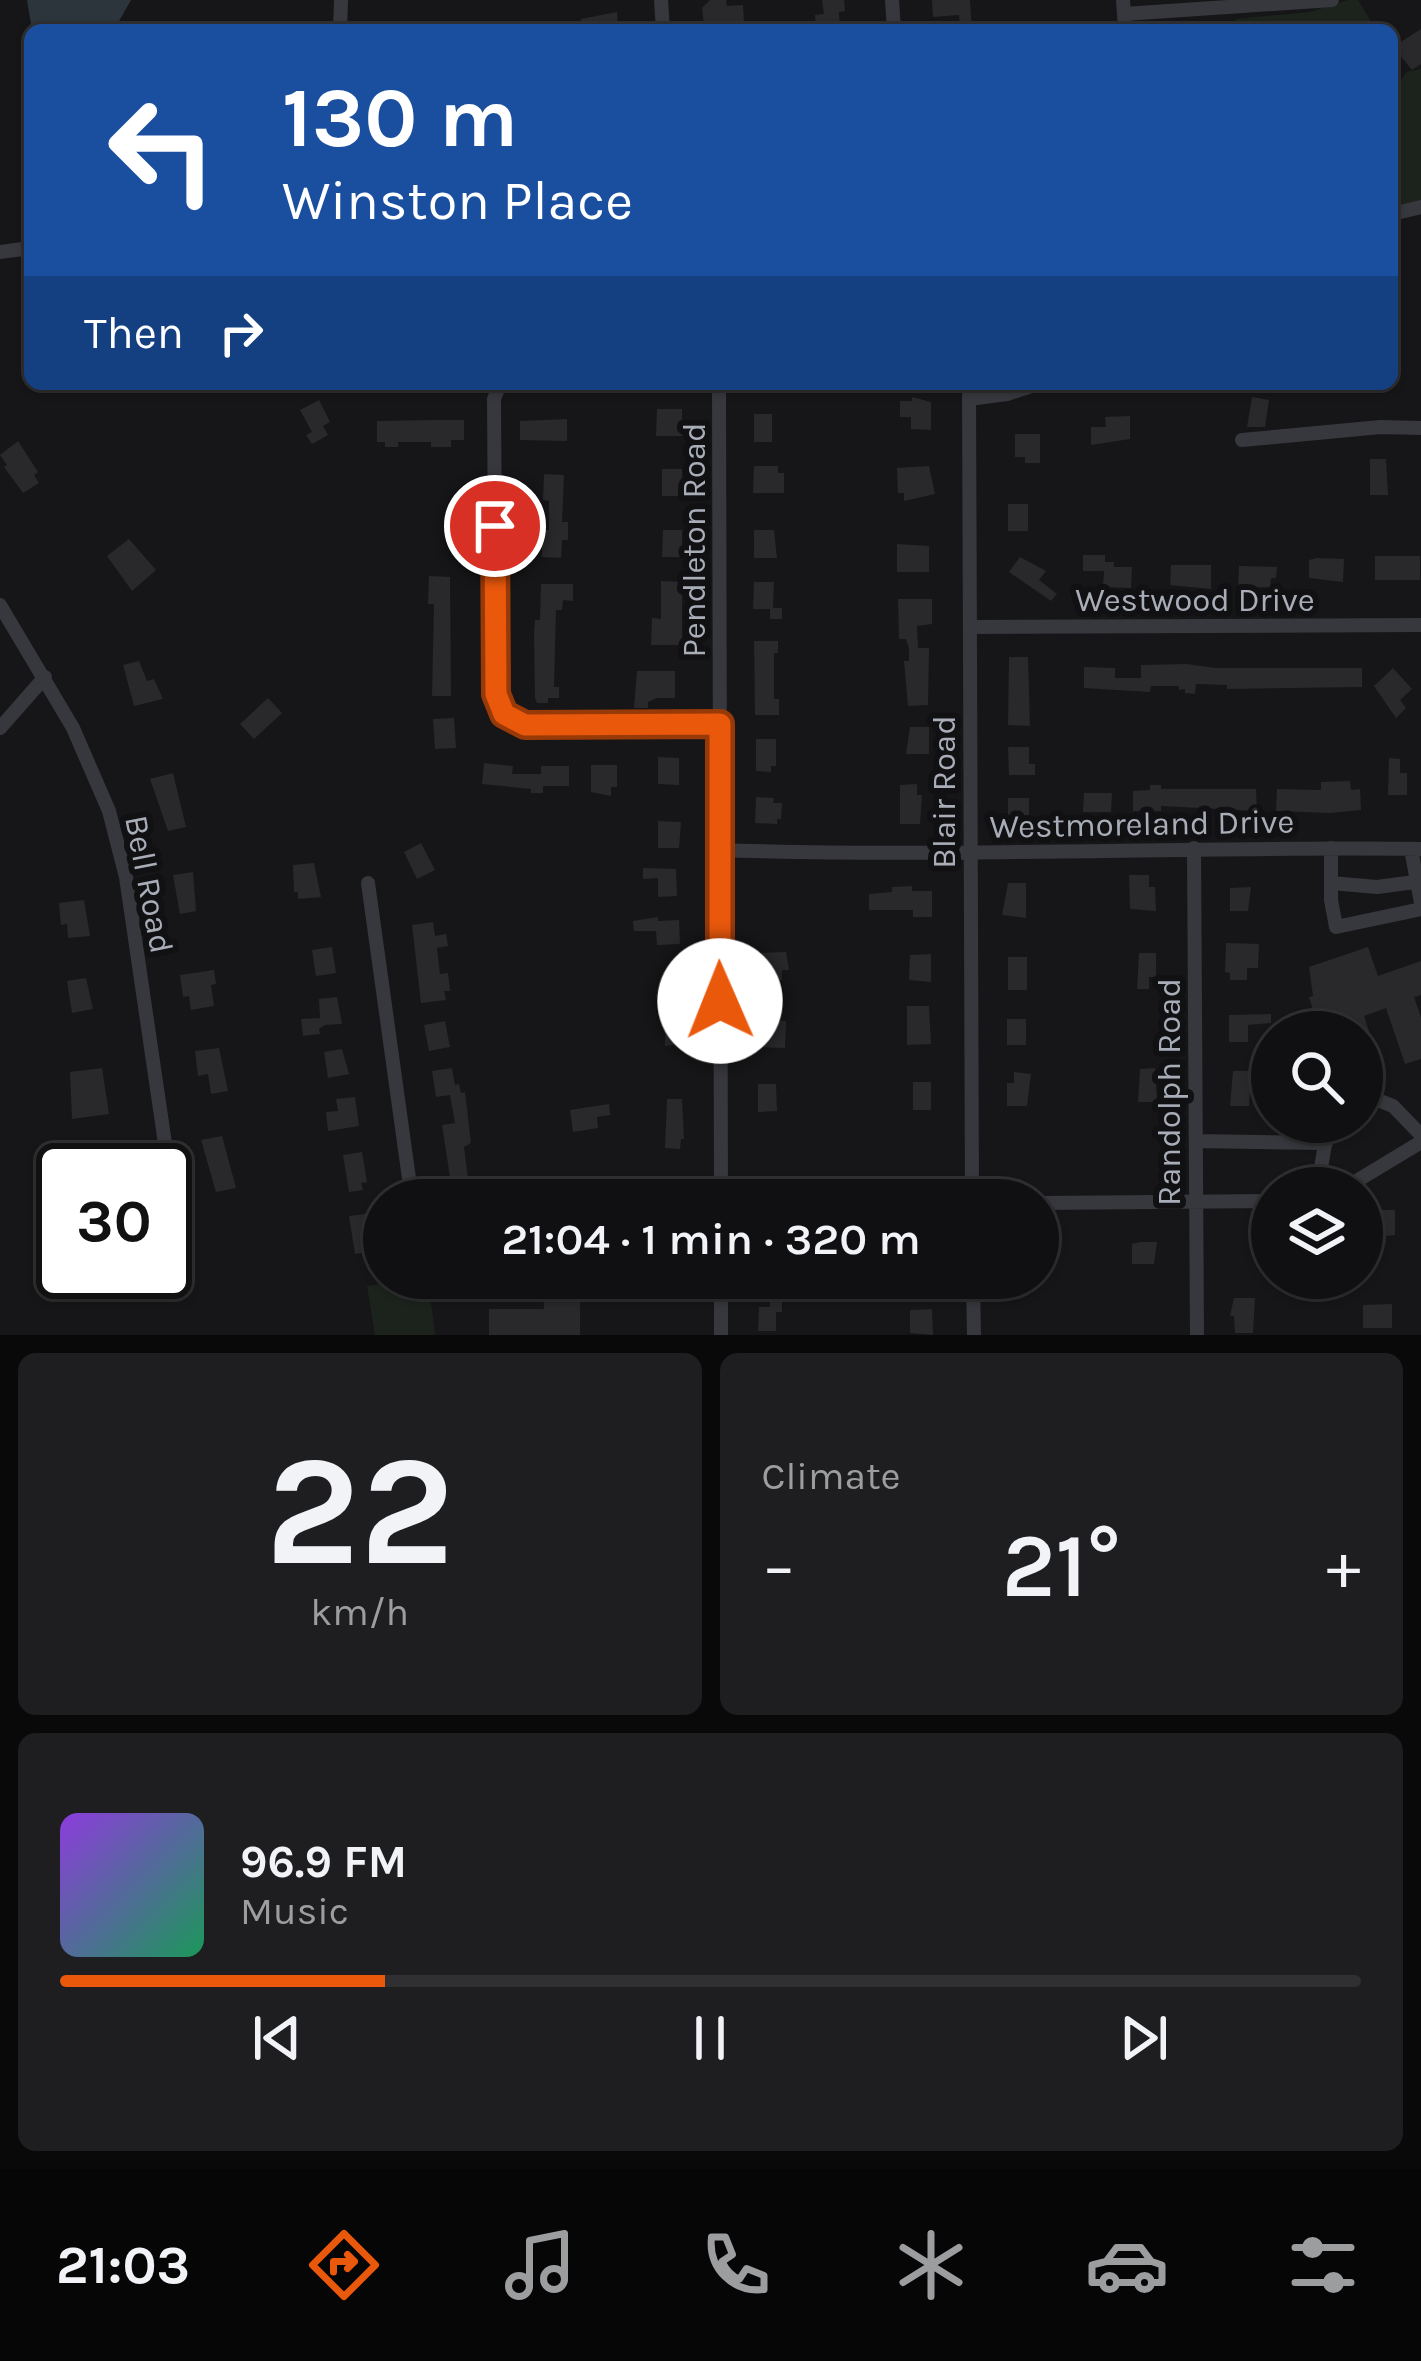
<!DOCTYPE html>
<meta charset="utf-8">
<style>
:root{--surface:#101012;--page:#1e1e20;--text:#f1f3f6;--muted:#9c9d9f;--line:#303032;--accent:#ea580c}
body{margin:0;font-family:Karla,sans-serif;background:var(--page);color:var(--text);height:100vh;display:flex;flex-direction:column;font-size:45px;white-space:nowrap}
*{box-sizing:border-box;margin:0}
p{font-size:39px;color:var(--muted)}
.icon{flex:none;width:66px;height:66px;fill:none;stroke:currentColor;stroke-width:2;stroke-linecap:round;stroke-linejoin:round}
.map{position:relative;height:1335px;overflow:hidden}
.panel{display:flex;flex-direction:column;gap:18px;padding:18px;background:#09090a;flex:1}
.panel>*{flex:none}
.banner{position:absolute;left:24px;top:24px;width:1374px;height:366px;border-radius:18px;box-shadow:0 3px 9px #0004,0 0 0 3px var(--line);background:#1a4fa0;color:#fff;overflow:hidden}
.fabs{position:absolute;left:1251px;top:1011px;display:grid;gap:24px}
.fabs a{display:grid;place-items:center;width:132px;height:132px;border-radius:50%;background:var(--surface);box-shadow:0 3px 9px #0004,0 0 0 3px var(--line);font-size:60px}
.speed{position:absolute;left:36px;top:1143px;display:flex;gap:24px;font-size:60px;font-weight:700;text-align:center}
.speed>*{display:grid;place-content:center;width:156px;height:156px;border-radius:50%;background:var(--surface);box-shadow:0 3px 9px #0004,0 0 0 3px var(--line);line-height:1}
.speed .limit{border:6px solid #111;border-radius:18px;background:#fff;color:#111}
.pin{position:absolute;display:grid;place-items:center;width:102px;height:102px;color:#fff;margin:-51px;border:6px solid #fff;border-radius:50%;box-shadow:0 3px 12px #0007}
.me{position:absolute;width:132px;margin:-66px;rotate:359deg;stroke-linejoin:round;filter:drop-shadow(0 0 9px #0008)}
.turn{display:flex;align-items:center;gap:42px;height:252px;padding:0 60px;font-size:54px}
.turn .icon{width:156px;height:156px;stroke-width:2.5}
.turn b{display:block;font-size:84px;line-height:102px}
.then{display:flex;align-items:center;height:114px;padding:0 60px;background:#0003;gap:24px;font-size:45px}
.big{font-size:90px;font-weight:600;line-height:1.1}
.panel .widget{flex:1;display:flex;flex-direction:column;justify-content:center;gap:18px;min-width:0;padding:0 42px;border-radius:18px;background:var(--page)}
.panel .dial{align-items:center;gap:0}
.dial b{font-size:156px;line-height:1}
.song{display:flex;align-items:center;gap:36px}
.cover{width:144px;height:144px;border-radius:18px;background:linear-gradient(135deg,hsl(270 70% 55%),hsl(150 70% 35%))}
.played{height:12px;border-radius:6px;background:linear-gradient(90deg,var(--accent) 25%,var(--line) 25%)}
.keys{display:flex;justify-content:space-around;direction:ltr}
.heat{display:flex;justify-content:space-between;align-items:center;font-size:66px;direction:ltr}
.panel .tiles{flex:1;display:grid;gap:18px;grid-template-columns:1fr 1fr}
.widget:last-child{grid-column:span 2}
.trip{position:absolute;left:363px;top:1179px;width:696px;height:120px;border-radius:60px;background:var(--surface);box-shadow:0 3px 9px #0004,0 0 0 3px var(--line);font-weight:600;line-height:120px;text-align:center}
.menu{display:flex;height:192px;justify-content:space-around;align-items:center;background:#060607;color:var(--muted)}
.menu .icon{width:84px;height:84px}
.menu .active{color:var(--accent)}
.menu b{font-size:54px;color:var(--text)}
.map>svg:first-child{display:block}
.green{fill:#1c231d}
.water{fill:#2c353c}
.building{fill:#29292c}
.lines{fill:none;stroke-linecap:round;stroke-linejoin:round}
.minor{stroke:#37383d;stroke-width:14}
.route-casing{stroke:#983908;stroke-width:30}
.route{stroke:#ea580c;stroke-width:21}
.labels{text-anchor:middle;stroke-width:12;stroke-linejoin:round;paint-order:stroke}
.street-label{font-size:33px;fill:#a8adb8;stroke:#111113}
</style>
<div class="map">
<svg width="1421" height="1335" viewBox="0 0 1421 1335">
<rect width="100%" height="100%" fill="#161618"/>
<path class="green" d="M1348,0H1358L1376,30H1229L1236,19L1310,12Z
M1421,69V202L1392,209V84L1398,85L1406,72Z
M428,1278L435,1335H375L367,1286Z"/>
<path class="water" d="M27,0H131L114,30H40L31,24Z"/>
<path class="building" d="M710,0H726L727,6L743,5L744,22L704,25L702,8Z
M822,0H844L845,11L839,12L840,30L816,28L815,15L824,14Z
M932,0H970L972,30H960L959,15L933,17Z
M617,12L618,27L582,30L581,19Z
M1421,29V64L1412,70L1393,47Z
M912,397L931,402V430L911,429V417H900V401H912Z
M1252,397L1269,400L1265,427H1247Z
M319,400L330,422L323,426L328,435L312,444L306,435L312,432L300,410Z
M657,409H682V436H656Z
M754,414H772V442H754Z
M1130,416V439L1091,445V427H1106L1105,417Z
M567,419V441L520,440V421Z
M437,420H464V440H451V447H431V442H398V447H385V442H377V421Z
M1015,434H1040V463H1025V457H1015Z
M18,441L38,472L34,475L39,483L23,493L4,467L7,465L0,455Z
M1370,459H1386L1388,495H1370Z
M754,466H778V473H784V493H753Z
M929,466L935,494L904,501V493H898L897,468Z
M662,469H682V496H662Z
M544,474L564,475L562,522H568V540H562L561,558L542,557V530H549V501L543,500Z
M1008,504H1028V531H1008Z
M663,530H682V557H662Z
M754,530H774L777,558H754Z
M129,539L156,570L132,591L107,556Z
M897,544L929,546V572H897Z
M1083,555H1105V562H1114V567H1132L1131,588L1103,587L1104,571H1083Z
M1375,556H1420V580H1375Z
M1020,557L1046,571L1039,580L1057,594L1051,601L1009,572Z
M1317,558L1344,559L1343,582L1309,578V560Z
M1171,565H1211V589L1170,585Z
M1239,566L1277,567L1276,578H1271L1270,587L1238,588Z
M429,576L450,577L451,696H432L434,604H428Z
M661,581L682,582V645H651L652,618L661,619Z
M754,582H774L773,608H782V619H770V609H753Z
M541,584H573V601L563,600L562,610H556L554,687H559V698H548V703H537L535,698L534,635L535,620H540Z
M898,599H932V624L917,626L918,648H929L928,705L908,706L904,661H909V649L906,639H899Z
M754,641H778V653H774V699H779V715H755Z
M1009,657H1028L1030,726L1008,725Z
M139,661L147,681L154,679L163,699L134,706L123,665Z
M1187,664L1215,668H1362V687L1227,689V685L1196,684L1195,694L1185,693V689L1179,690V686H1151L1150,692L1084,688V667L1115,668V678H1141V665Z
M1393,668L1412,689L1400,700L1406,708L1396,718L1374,686Z
M637,671H675V698H657L648,702V708H634Z
M268,698L282,713L254,739L240,724Z
M454,718L456,748L435,749L433,719Z
M910,727H929V754H906Z
M756,739H776V766H771V772L756,771Z
M1008,747H1029V764H1035V775H1009Z
M658,757L679,758V785L658,784Z
M1389,758L1400,759V773H1407V795H1388Z
M484,763L513,766L512,774H541V766H569V786H543V793H531V789L482,784Z
M591,765H617V787H611V796L591,792Z
M173,773L186,827L168,831L150,779Z
M1350,781L1351,790L1360,789L1361,810L1329,813L1276,811L1277,789L1321,790V782Z
M917,784V795H922L920,824H900V785Z
M1150,785H1161V789H1256L1257,811L1161,806V811H1133V791L1150,790Z
M1084,793H1112L1111,812H1083Z
M756,797L774,798L773,803H782L781,819H777V824L755,823Z
M1008,798H1029V824H1008Z
M658,821L681,822L679,848H658Z
M421,843L435,870L417,879L404,852Z
M314,863L321,897L298,899V892H294L293,865Z
M643,868L676,869L677,896L658,897V878L643,879Z
M193,872L196,911L180,914L173,875Z
M1129,875H1149V887H1155L1156,911L1130,909Z
M1008,883H1026V918L1002,915Z
M912,886V891H932V917H913V910H869V894L892,892V887Z
M1251,887L1248,911H1230V888Z
M84,900L90,936L68,938L67,924L61,925L59,903Z
M658,917V921L679,920L680,944L657,945L656,931H634L633,921Z
M433,922L435,936L446,934L448,946L437,948L440,974L448,973L450,991H444L446,1000L421,1003L412,925Z
M1226,943L1259,944L1258,968H1247V980H1230V973L1225,972Z
M332,947L336,973L316,976L312,950Z
M1368,947L1378,976L1421,961V995L1414,997L1421,1017V1059L1405,1064L1386,1008L1364,1016L1375,1050L1362,1054V1032H1315L1311,1021L1316,1019L1309,997L1313,996L1309,967Z
M786,952L789,970H782V980H757L756,953Z
M1139,953H1156V977H1149V989H1137Z
M931,954V982L909,980L910,955Z
M1008,957H1027V990H1008Z
M214,970L216,984L211,985L214,1006L191,1010L189,996L183,997L180,975Z
M86,978L93,1009L72,1013L67,981Z
M337,997L342,1024L325,1025L319,1029L320,1034L303,1036L301,1019L320,1018L319,999Z
M907,1006H929L931,1044L907,1045Z
M1271,1014V1023L1248,1025V1042H1229V1015Z
M665,1019H684L688,1043L665,1046Z
M1007,1019H1026V1045H1007Z
M753,1020L786,1021L785,1048L757,1047Z
M445,1021L450,1047L429,1051L424,1025Z
M219,1048L228,1091L211,1094L208,1074L198,1076L195,1051Z
M342,1049L349,1074L328,1078L324,1052Z
M102,1068L109,1114L72,1119L70,1072Z
M452,1068L455,1085L459,1084L461,1093L465,1092L471,1143L464,1147L470,1195L453,1197L442,1125L455,1123L450,1095L436,1097L432,1071Z
M1155,1068L1157,1102H1138L1140,1069Z
M1233,1071H1261V1090H1250L1249,1106H1230Z
M1014,1072L1031,1074L1027,1106H1007V1083H1014Z
M913,1082H931V1110H913Z
M758,1084H776L777,1111L758,1112Z
M355,1097L359,1126L328,1131L326,1112L338,1111L336,1099Z
M667,1099H682L684,1139H681L680,1149L665,1148Z
M609,1104L610,1115L597,1117L598,1128L573,1132L570,1110Z
M222,1136L236,1188L216,1192L201,1140Z
M362,1152L367,1182L361,1183L363,1190L349,1192L343,1155Z
M1373,1210H1395V1235L1386,1236V1243H1374Z
M372,1213L377,1250L355,1254L349,1216Z
M1140,1242H1157L1154,1264H1132V1244Z
M543,1278H580V1335H489V1309H544Z
M1234,1298H1255L1253,1333H1235L1234,1316H1230Z
M770,1300H782V1312H776V1331H758L759,1307H770Z
M1392,1304V1328H1363V1305Z
M932,1309L933,1335L910,1333V1310Z"/>
<g class="lines">
<path class="minor" d="M661,0L663,30
M892,0L894,30
M1123,0L1125,30
M1124,14L1332,0
M340,30L341,0
M1392,214L1421,207
M0,252L30,248
M500,384L494,399L496,694L504,714L525,725L720,724
M719,384L721,1200
M969,384L972,1200
M969,399L1007,394L1038,384
M1242,440L1381,427L1421,428
M0,605L73,728L109,811L126,877L173,1198
M970,627L1421,625
M0,728L45,677
M1194,848L1197,1335
M1331,848V900L1336,927L1421,909
M1411,849L1421,903
M719,850C953,858 1187,846 1421,849
M368,883L412,1200
M1331,883L1377,887L1415,882
M1362,1094L1393,1106L1421,1135
M1196,1141L1326,1143
M1328,1188L1320,1173L1329,1122
M1345,1188L1421,1142
M1038,1203L1272,1201
M721,1278V1335
M973,1278L974,1335"/>
</g>
<g class="lines">
<g class="route-casing">
<path id="route" d="M495,526L496,694L504,714L525,725L720,724V1001"/>
</g>
<use href="#route" class="route"/>
</g>
<g class="labels">
<g class="street-label">
<text transform="translate(693 540) rotate(-90)" y="12">Pendleton Road</text>
<text x="1195" y="611">Westwood Drive</text>
<text transform="translate(943 792) rotate(-90)" y="12">Blair Road</text>
<text transform="translate(1142 823) rotate(-1)" y="12">Westmoreland Drive</text>
<text transform="translate(150 884) rotate(79)" y="12">Bell Road</text>
<text transform="translate(1168 1092) rotate(-90)" y="12">Randolph Road</text>
</g>
</g>
</svg>
<div class="fabs">
<a><svg class="icon" aria-label="search" viewBox="0 0 24 24"><circle cx="10" cy="10" r="6"/><path d="M15 15l6 6"/></svg></a>
<a><svg class="icon" aria-label="layers" viewBox="0 0 24 24"><path d="M12 4l9 5-9 5-9-5zM3 14l9 5 9-5"/></svg></a>
</div>
<div class="speed"><div class="limit">30</div></div>
<div class="pin" style="left:495px;top:526px;background:#d93025"><svg class="icon" aria-label="arrive" viewBox="0 0 24 24"><path d="M6 21V4h12l-3 4 3 4H6"/></svg></div>
<svg class="me" style="left:720px;top:1001px" viewBox="-20 -20 40 40"><circle r="19" fill="#fff"/><path d="M0-13L10 11 0 6-10 11z" fill="#ea580c"/></svg>
<div class="trip">21:04 · 1 min · 320 m</div>
<div class="banner">
<div class="turn"><svg class="icon" aria-label="left" viewBox="0 0 24 24"><path d="M17 20v-9H6M10 6l-5 5 5 5"/></svg><div><b>130 m</b>Winston Place</div></div>
<div class="then">Then<svg class="icon" aria-label="right" viewBox="0 0 24 24"><path d="M7 20v-9h11M14 6l5 5-5 5"/></svg></div>
</div>
</div>
<section class="panel">
<div class="tiles">
<div class="widget dial"><b>22</b><p>km/h</p></div>
<div class="widget"><p>Climate</p>
<div class="heat"><a>−</a><b class="big">21°</b><a>+</a></div>
</div>
<div class="widget">
<div class="song"><i class="cover"></i><div><b>96.9 FM</b><p>Music</p></div></div>
<div class="played"></div>
<div class="keys"><svg class="icon" aria-label="previous" viewBox="0 0 24 24"><path d="M18 5L8 12l10 7zM5 5v14"/></svg><svg class="icon" aria-label="pause" viewBox="0 0 24 24"><path d="M8 5v14M16 5v14"/></svg><svg class="icon" aria-label="next" viewBox="0 0 24 24"><path d="M6 5l10 7-10 7zM19 5v14"/></svg></div>
</div>
</div>
</section>
<nav class="menu">
<b>21:03</b>
<svg class="icon active" aria-label="directions" viewBox="0 0 24 24"><path d="M12 3l9 9-9 9-9-9zM9 14v-3h6M13 9l2 2-2 2"/></svg>
<svg class="icon" aria-label="music" viewBox="0 0 24 24"><path d="M9 18V5l10-2v13"/><circle cx="6" cy="18" r="3"/><circle cx="16" cy="16" r="3"/></svg>
<svg class="icon" aria-label="phone" viewBox="0 0 24 24"><path d="M5 4h4l2 5-3 2q2 4 5 5l2-3 5 2v4C11 20 4 13 5 4z"/></svg>
<svg class="icon" aria-label="climate" viewBox="0 0 24 24"><path d="M12 3v18M4 7l16 10M4 17L20 7"/></svg>
<svg class="icon" aria-label="car" viewBox="0 0 24 24"><path d="M5 17H2v-5l4-1 3-4h7l3 4 3 1v5h-3M9 17h6M6 11h13"/><circle cx="7" cy="17" r="2"/><circle cx="17" cy="17" r="2"/></svg>
<svg class="icon" aria-label="filters" viewBox="0 0 24 24"><path d="M4 7h16M4 17h16"/><circle cx="9" cy="7" r="2"/><circle cx="15" cy="17" r="2"/></svg>
</nav>
